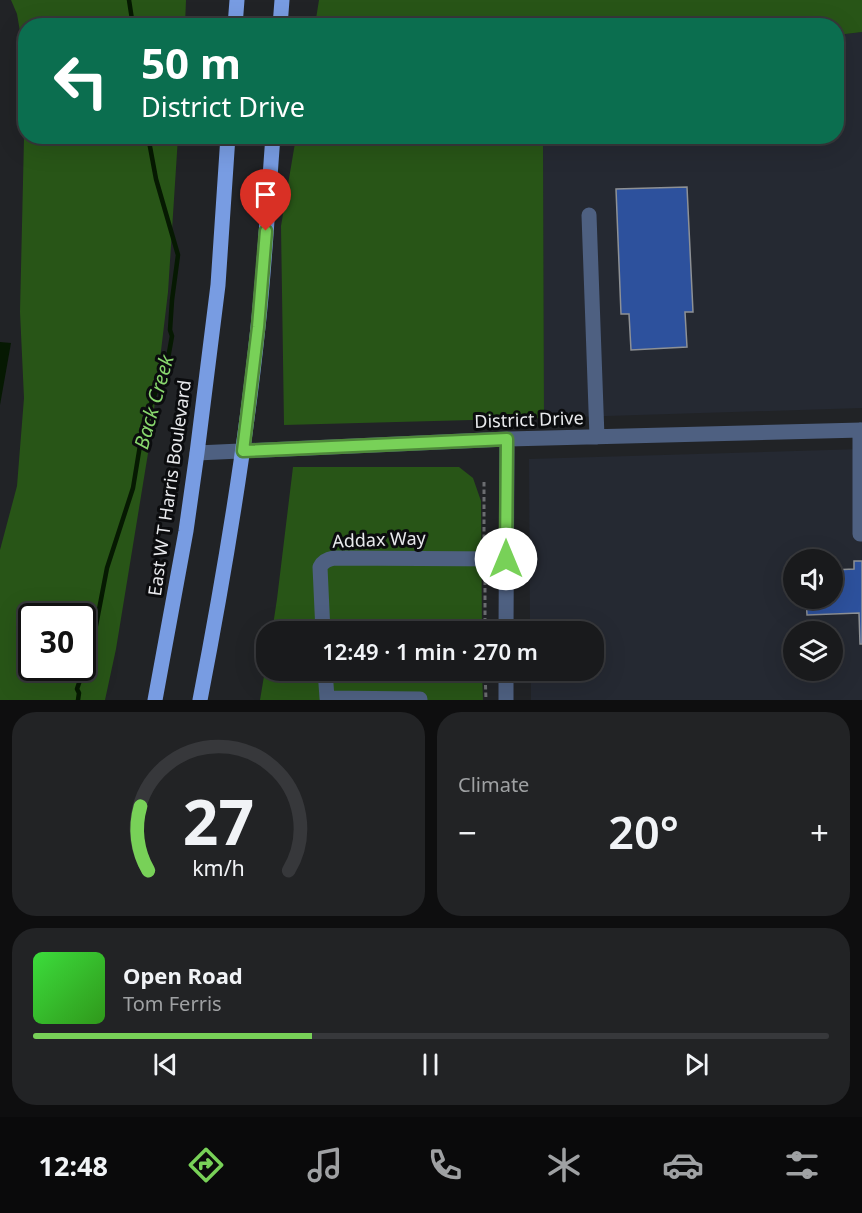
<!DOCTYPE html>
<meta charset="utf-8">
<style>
:root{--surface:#191a1c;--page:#222325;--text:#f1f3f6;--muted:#9fa1a3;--line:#37383b;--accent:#78d158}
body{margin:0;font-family:"Noto Sans",sans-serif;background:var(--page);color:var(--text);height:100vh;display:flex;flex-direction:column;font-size:22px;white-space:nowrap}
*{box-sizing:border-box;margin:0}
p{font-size:20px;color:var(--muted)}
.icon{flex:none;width:33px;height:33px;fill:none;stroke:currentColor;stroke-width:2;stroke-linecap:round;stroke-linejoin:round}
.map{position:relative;height:700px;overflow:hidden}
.drawer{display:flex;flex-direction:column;gap:12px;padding:12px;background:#0e0e0f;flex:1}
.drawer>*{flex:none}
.banner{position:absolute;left:18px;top:18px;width:826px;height:126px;border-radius:24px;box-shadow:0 6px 24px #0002,0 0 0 2px var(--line);background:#0b6e4f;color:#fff;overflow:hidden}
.tools{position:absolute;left:783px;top:549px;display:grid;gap:12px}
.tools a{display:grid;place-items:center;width:60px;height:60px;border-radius:50%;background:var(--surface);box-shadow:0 6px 24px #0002,0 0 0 2px var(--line);font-size:30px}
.speed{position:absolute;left:18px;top:603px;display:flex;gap:12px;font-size:30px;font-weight:700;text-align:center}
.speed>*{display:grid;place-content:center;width:78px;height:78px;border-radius:50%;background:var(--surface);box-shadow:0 6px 24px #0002,0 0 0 2px var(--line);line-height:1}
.speed .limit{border:3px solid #111;border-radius:9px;background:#fff;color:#111}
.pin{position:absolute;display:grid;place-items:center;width:51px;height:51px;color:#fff;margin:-62px -26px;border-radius:50% 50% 50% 0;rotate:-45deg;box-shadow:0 0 6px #0007}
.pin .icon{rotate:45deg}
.me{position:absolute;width:66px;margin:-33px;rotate:0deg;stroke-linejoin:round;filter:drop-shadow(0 0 4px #0008)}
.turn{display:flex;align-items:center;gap:21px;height:126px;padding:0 24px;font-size:27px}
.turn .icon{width:78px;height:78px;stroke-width:2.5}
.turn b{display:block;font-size:42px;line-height:51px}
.big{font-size:45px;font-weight:600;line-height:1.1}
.drawer .card{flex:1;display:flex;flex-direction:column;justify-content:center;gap:9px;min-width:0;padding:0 21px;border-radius:24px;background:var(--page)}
.drawer .dial{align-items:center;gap:0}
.dial svg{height:156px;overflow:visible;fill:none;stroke:var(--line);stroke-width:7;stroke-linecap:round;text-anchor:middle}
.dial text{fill:var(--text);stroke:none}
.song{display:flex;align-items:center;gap:18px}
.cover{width:72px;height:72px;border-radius:9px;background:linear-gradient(135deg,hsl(120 70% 55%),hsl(110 70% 35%))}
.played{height:6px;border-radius:3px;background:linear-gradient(90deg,var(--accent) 35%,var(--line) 35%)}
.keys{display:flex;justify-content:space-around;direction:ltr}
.heat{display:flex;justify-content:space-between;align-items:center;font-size:33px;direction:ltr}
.drawer .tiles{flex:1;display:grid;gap:12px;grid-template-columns:1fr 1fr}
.card:last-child{grid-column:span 2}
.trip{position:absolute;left:256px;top:621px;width:348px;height:60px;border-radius:24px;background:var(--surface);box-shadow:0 6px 24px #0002,0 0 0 2px var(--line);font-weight:600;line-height:60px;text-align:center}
.tabs{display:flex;height:96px;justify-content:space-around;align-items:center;background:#0a0a0b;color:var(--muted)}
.tabs .icon{width:42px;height:42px}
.tabs .current{color:var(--accent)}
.tabs b{font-size:27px;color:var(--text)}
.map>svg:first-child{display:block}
.built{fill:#252932;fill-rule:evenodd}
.forest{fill:#285517;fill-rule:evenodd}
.water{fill:#061902}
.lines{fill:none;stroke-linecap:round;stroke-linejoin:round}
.stream{stroke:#061902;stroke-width:4.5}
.building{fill:#2d519d;stroke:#8e9195;stroke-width:1.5}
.path{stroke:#6b6d70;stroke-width:3;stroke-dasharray:4.5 3;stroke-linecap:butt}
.minor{stroke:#4e6081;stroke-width:15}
.major{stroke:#789ce2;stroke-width:15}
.route-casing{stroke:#4e8839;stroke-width:15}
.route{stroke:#78d158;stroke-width:10}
.labels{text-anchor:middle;stroke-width:6;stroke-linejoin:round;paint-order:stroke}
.street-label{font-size:18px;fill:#e9eaed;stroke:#0b0c0e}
.water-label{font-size:20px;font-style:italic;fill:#88d76d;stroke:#0b0c0e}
</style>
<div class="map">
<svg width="862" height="700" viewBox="0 0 862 700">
<rect width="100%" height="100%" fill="#212326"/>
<path class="built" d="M862,32V408L544,418L543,137L837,136V35Z
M862,449V700H531V671L594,670V632L530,631L529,459ZM794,560H832V598H794ZM794,632H832V670H794Z"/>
<path class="forest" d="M11,0H186L185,25L26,26L25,61L17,14Z
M319,0H862V32L837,35V26L315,25Z
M25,95L26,136L178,137L168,292L151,435L116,649L105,700H0V550L17,486L24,398L20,312ZM82,616V668H32V616Z
M296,137H543L544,418L284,425L281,226Z
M293,467H459L473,478L481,501L482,631L272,632L277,599Z
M267,658V670L482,671L483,700H260Z"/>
<path class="water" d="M0,342L11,343L0,405Z"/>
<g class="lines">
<path class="stream" d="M129,0L133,26
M78,700L79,693L77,689L93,641L107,568L133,488L144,421L167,364L172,336L170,330L172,300L178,255L156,179L148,136"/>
</g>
<path class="building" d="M687,187L693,312H685L687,347L631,350L629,314H621L616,189Z
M854,561H862V644H860L859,613L807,615L806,598H832V570L854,569Z"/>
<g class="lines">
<path class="path" d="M484,482V546
M485,573V632
M485,670L486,700"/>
<path class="minor" d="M589,215L597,437
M860,430V534H862
M197,453L507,439L862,430
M323,632L320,567C323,561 328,559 334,558L506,559
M506,632L507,439
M325,670L327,698L420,699
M506,700V670"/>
<path class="major" d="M235,26L237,0
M280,26L282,0
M155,700L186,531L197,453L218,285L228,136
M200,700C224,576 245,452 258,327C265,264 268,200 273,136"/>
</g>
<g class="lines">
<g class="route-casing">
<path id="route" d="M266,231L258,327L243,451L507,439L506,559"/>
</g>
<use href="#route" class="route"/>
</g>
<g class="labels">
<g class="street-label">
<text transform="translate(529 420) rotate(-2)" y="6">District Drive</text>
<text transform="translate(170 488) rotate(-82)" y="6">East W T Harris Boulevard</text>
<text transform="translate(379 540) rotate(-2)" y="6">Addax Way</text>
</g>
<g class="water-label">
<text transform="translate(154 402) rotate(-74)" y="7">Back Creek</text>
</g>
</g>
</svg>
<div class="tools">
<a><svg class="icon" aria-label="sound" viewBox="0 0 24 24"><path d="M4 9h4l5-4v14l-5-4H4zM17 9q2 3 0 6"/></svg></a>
<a><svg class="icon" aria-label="layers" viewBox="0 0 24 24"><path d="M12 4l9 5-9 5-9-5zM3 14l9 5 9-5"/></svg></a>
</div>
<div class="speed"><div class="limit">30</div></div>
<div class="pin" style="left:266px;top:231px;background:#d93025"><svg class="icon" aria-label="arrive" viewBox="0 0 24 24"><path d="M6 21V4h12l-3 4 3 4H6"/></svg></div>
<svg class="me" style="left:506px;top:559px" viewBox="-20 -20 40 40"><circle r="19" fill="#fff"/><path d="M0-13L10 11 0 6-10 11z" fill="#78d158"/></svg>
<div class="trip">12:49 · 1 min · 270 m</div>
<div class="banner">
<div class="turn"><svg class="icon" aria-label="left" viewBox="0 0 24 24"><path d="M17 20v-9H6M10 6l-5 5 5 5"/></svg><div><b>50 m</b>District Drive</div></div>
</div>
</div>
<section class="drawer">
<div class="tiles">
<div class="card dial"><svg viewBox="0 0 100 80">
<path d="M14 69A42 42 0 1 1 86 69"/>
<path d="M14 69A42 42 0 0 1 10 36" stroke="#78d158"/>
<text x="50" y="56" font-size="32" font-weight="700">27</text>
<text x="50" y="72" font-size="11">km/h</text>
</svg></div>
<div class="card"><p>Climate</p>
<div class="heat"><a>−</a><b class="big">20°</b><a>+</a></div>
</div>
<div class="card">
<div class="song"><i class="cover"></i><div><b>Open Road</b><p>Tom Ferris</p></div></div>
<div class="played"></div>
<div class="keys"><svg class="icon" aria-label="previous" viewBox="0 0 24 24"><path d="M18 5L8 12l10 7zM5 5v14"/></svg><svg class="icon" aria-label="pause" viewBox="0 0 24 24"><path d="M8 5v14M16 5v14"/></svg><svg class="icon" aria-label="next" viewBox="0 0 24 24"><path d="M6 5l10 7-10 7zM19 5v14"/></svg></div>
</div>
</div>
</section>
<nav class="tabs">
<b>12:48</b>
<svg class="icon current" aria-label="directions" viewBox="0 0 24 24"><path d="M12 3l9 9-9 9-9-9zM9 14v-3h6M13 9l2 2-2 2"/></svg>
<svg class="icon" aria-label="music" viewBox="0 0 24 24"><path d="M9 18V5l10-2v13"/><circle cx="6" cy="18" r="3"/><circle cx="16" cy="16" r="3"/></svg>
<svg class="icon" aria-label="phone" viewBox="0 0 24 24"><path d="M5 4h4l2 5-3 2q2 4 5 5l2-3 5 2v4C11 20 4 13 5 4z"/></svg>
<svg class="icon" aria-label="climate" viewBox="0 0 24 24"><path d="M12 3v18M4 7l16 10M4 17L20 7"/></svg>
<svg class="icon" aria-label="car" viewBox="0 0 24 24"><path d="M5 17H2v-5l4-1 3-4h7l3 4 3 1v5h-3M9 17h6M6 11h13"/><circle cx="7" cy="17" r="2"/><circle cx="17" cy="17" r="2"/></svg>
<svg class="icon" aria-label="filters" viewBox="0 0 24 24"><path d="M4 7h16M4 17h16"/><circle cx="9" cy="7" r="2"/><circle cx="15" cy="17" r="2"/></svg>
</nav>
